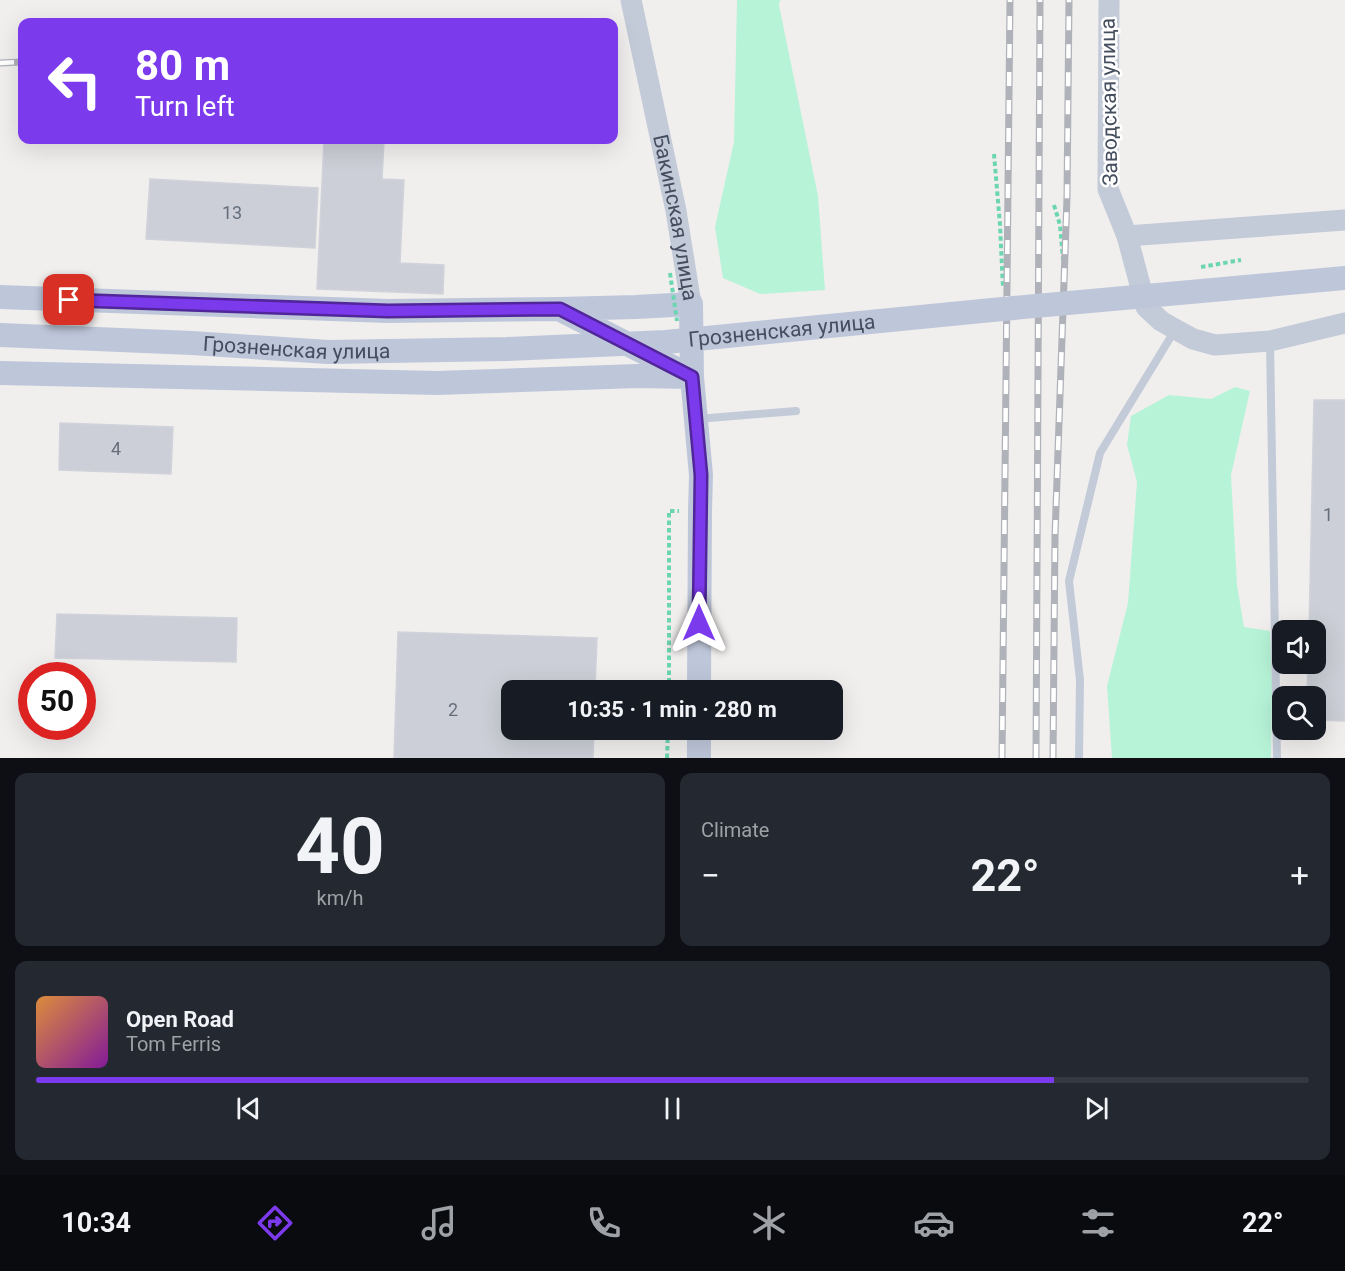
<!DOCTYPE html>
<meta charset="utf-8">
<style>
:root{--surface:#171b24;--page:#242831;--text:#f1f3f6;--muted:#9ea1a6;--line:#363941;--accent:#7c3aed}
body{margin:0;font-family:Roboto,sans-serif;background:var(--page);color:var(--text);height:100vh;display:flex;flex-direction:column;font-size:22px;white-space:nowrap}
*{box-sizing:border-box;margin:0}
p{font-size:20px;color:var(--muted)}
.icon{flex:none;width:33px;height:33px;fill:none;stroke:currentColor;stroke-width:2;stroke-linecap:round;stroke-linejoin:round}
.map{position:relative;height:758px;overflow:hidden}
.panel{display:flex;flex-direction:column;gap:15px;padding:15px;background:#0d0f14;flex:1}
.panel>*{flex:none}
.guide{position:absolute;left:18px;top:18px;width:600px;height:126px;border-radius:12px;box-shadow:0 6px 24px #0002;background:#7c3aed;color:#fff;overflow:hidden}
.tools{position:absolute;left:1272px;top:620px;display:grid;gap:12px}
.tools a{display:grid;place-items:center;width:54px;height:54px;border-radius:12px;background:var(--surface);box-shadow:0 6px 24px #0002;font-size:30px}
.speed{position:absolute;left:18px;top:662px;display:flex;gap:12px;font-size:30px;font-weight:700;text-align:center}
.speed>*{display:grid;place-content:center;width:78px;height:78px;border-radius:50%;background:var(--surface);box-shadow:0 6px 24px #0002;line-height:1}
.speed .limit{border:9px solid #d22;background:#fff;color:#111}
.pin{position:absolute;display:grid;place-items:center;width:51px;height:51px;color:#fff;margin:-26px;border-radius:12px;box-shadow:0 3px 9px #0006}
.me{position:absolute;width:66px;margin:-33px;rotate:0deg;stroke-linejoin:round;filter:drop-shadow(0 0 4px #0008)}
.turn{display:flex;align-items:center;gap:21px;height:126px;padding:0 18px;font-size:27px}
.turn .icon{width:78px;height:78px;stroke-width:2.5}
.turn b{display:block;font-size:42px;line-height:51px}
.big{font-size:45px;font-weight:700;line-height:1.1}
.panel .widget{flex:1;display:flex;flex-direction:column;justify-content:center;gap:9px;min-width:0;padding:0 21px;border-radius:12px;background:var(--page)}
.panel .dial{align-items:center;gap:0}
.dial b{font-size:78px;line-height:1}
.song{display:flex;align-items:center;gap:18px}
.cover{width:72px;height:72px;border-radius:9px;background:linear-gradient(135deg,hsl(30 70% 55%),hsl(290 70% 35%))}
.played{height:6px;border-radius:3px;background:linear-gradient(90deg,var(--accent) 80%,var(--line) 80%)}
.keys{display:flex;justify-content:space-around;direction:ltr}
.heat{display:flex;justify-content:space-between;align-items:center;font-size:33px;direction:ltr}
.panel .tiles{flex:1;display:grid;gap:15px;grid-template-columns:1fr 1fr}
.widget:last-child{grid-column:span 2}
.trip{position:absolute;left:501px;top:680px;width:342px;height:60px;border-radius:12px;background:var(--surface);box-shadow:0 6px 24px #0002;font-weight:700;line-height:60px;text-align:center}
.tabs{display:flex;height:96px;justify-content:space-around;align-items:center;background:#090b0e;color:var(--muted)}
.tabs .icon{width:42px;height:42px}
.tabs .active{color:var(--accent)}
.tabs b{font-size:27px;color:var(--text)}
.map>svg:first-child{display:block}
.green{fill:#b7f4d7}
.building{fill:#cccfd7;stroke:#d1d3db;stroke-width:1.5}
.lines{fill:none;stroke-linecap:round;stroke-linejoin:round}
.path{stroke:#6bd6b1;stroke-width:4;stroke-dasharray:4.5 3;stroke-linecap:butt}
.service{stroke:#c3cbd8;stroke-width:8}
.tertiary{stroke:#c3cbd8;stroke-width:21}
.secondary{stroke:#bec7da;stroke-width:24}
.rail-casing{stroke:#afb2b9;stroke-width:7}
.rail{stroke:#fff;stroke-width:4.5;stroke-dasharray:14;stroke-linecap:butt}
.path-bridge{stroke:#6bd6b1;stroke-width:4;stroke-dasharray:4.5 3;stroke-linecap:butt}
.secondary-bridge{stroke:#bec7da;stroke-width:24}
.route-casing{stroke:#51269a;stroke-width:15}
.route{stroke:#7c3aed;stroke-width:10}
.labels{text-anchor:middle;stroke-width:5;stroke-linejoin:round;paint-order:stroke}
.number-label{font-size:18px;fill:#666e7c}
.street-label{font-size:21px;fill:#444e5e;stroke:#fff}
</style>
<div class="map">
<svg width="1345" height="758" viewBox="0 0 1345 758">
<rect width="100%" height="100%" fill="#f1eeee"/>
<path class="green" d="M737,0H780L779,5L818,196L825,290L760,294L723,278L715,227L734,142Z
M1235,387L1250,391L1231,475L1237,585L1244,627L1270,631L1272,684L1271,758H1112L1107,686L1128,603L1137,482L1127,445L1131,416L1169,395L1211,399Z"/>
<path class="building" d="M324,140H384L382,179L404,180L400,263L444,265L443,294L317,289Z
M150,179L318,188L315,248L146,239Z
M1314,400H1345V721L1316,720V696H1307L1308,663H1316V630H1309Z
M60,423L173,427L171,474L59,470Z
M57,614L237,618L236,662L55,658Z
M398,632L597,638L595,690H512V729H594L593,758H394Z"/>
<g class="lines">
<path class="path" d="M994,154L1000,225L1003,288
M1054,205L1060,225L1065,282
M1201,267L1241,260
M669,690V511H679
M667,758L668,729"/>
<path class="service" d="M1270,342L1277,758
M697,419L796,411
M1079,758L1080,680L1069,581L1100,453L1175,330"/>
<g class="tertiary">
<path id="s1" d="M631,0L676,211L691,304"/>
<path d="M1109,0L1108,189L1127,236L1146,307L1161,321L1175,329L1193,339L1215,345L1270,341L1345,323"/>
<path d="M1127,236L1345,220"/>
</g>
<path class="secondary" d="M0,297L388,311L559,309L636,307L691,304L692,377L701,475L700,511L699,690
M561,310L688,375
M0,373L437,383L637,376L692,377
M699,758V729"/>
<g class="rail-casing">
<path id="rail" d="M0,63L22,62
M1002,758L1010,0
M1036,758L1040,0
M1053,758L1055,536L1067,197L1069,0"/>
</g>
<use href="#rail" class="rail"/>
<path class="path-bridge" d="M670,273L677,321"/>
<path class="secondary-bridge" id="s2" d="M0,335L192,343L328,352L507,349L666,342L992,310L1345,278"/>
</g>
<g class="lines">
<g class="route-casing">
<path id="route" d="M69,300L388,311L560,309L692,377L701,475L699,623"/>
</g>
<use href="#route" class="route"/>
</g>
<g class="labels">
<g class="number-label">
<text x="232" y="219">13</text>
<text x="116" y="455">4</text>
<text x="1328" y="521">1</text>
<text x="453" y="716">2</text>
</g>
<g class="street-label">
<text transform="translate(1109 102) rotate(-91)" y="7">Заводская улица</text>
<text dy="7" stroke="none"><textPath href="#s1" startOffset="222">Бакинская улица</textPath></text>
<text dy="7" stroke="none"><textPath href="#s2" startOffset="783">Грозненская улица</textPath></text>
<text dy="7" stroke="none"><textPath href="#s2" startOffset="297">Грозненская улица</textPath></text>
</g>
</g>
</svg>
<div class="tools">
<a><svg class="icon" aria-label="sound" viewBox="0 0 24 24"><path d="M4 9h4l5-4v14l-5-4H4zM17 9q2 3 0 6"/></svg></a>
<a><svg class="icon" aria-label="search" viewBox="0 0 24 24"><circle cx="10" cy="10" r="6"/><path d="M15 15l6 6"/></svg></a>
</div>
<div class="speed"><div class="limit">50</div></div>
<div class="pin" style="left:69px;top:300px;background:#d93025"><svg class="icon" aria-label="arrive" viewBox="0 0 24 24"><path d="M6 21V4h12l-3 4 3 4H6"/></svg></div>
<svg class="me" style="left:699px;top:623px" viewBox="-20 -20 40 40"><path d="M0-17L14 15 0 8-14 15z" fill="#7c3aed" stroke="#fff" stroke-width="4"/></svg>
<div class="trip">10:35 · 1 min · 280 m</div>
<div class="guide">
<div class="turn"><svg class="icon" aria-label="left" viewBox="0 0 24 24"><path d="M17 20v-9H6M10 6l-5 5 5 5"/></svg><div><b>80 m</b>Turn left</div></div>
</div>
</div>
<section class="panel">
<div class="tiles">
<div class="widget dial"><b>40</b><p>km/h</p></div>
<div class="widget"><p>Climate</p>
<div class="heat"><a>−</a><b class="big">22°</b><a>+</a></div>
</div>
<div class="widget">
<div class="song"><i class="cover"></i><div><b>Open Road</b><p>Tom Ferris</p></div></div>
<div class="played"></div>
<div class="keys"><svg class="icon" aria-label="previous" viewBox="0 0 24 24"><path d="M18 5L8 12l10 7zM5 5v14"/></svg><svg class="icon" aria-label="pause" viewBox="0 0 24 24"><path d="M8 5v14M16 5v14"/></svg><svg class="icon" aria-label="next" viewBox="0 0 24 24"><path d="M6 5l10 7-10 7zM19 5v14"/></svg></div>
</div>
</div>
</section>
<nav class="tabs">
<b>10:34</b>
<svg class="icon active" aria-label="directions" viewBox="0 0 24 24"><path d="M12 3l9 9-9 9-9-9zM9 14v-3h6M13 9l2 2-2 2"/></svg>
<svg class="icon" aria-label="music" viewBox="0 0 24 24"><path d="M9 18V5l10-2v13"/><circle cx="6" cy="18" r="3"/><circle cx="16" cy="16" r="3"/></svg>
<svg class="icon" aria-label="phone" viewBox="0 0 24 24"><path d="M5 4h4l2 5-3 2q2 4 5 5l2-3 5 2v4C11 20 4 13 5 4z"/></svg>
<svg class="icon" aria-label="climate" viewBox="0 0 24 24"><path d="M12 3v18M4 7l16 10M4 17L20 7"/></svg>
<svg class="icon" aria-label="car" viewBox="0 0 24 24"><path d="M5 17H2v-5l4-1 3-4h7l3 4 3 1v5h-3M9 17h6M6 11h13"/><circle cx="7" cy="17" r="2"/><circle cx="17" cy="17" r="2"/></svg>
<svg class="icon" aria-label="filters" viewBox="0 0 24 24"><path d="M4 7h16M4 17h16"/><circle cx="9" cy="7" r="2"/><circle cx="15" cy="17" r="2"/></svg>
<b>22°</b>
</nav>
